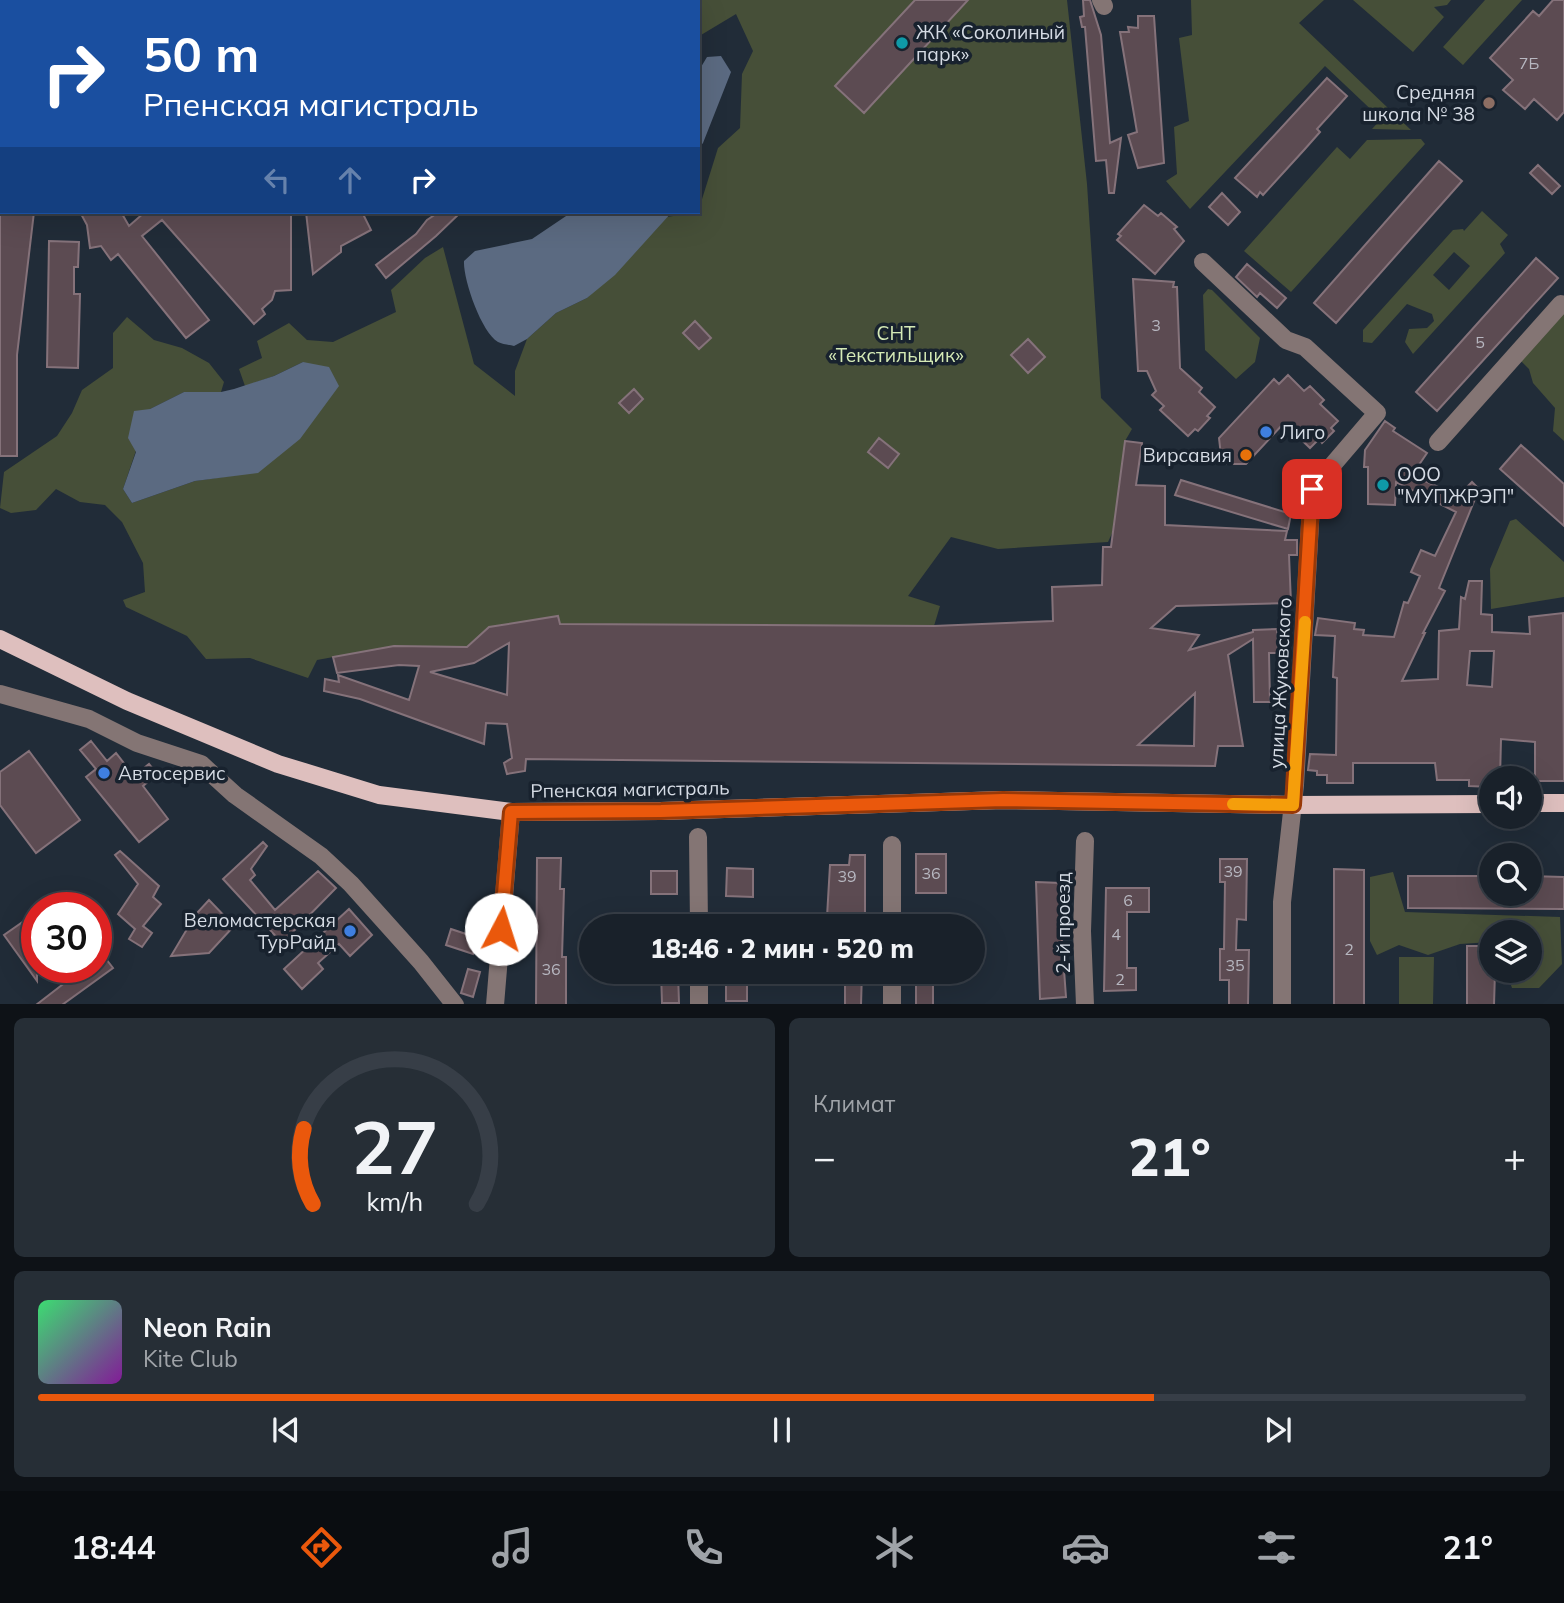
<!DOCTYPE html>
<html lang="ru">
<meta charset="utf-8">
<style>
:root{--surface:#19212a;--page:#262e36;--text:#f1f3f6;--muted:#9fa3a8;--line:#373e47;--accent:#ea580c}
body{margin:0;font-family:Mulish,sans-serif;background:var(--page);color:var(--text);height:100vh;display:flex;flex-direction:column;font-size:26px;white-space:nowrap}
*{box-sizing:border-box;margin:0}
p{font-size:23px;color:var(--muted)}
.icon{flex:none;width:38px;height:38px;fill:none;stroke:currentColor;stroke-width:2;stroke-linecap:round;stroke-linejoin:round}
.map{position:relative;height:1004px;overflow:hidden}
.side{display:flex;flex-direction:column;gap:14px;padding:14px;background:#0e1217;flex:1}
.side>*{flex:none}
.top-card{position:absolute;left:0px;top:0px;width:700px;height:214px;box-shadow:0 7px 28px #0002,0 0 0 2px var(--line);background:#1a4fa0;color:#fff;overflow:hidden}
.buttons{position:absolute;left:1479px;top:766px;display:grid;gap:14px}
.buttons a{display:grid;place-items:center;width:63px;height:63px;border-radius:50%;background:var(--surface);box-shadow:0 7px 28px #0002,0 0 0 2px var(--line);font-size:35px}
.speed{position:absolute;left:21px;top:892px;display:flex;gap:14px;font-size:35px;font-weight:700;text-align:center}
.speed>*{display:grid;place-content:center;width:91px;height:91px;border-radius:50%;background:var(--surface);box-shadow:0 7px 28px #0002,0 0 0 2px var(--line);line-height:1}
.speed .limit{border:10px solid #d22;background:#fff;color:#111}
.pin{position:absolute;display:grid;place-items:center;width:60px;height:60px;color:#fff;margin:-30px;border-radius:14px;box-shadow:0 4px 10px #0006}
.me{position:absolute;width:77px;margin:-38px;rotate:5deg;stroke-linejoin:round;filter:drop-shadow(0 0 5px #0008)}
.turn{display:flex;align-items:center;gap:24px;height:147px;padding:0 28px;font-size:32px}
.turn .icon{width:91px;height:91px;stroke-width:2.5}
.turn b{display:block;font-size:49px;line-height:60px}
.lanes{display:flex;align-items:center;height:66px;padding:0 28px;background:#0003;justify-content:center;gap:35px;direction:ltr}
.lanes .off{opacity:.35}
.big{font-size:52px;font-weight:800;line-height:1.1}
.side .widget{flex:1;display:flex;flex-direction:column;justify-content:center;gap:10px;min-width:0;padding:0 24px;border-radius:10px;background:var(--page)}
.side .dial{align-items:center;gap:0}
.dial svg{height:182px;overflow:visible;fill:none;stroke:var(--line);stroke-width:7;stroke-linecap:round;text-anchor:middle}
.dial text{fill:var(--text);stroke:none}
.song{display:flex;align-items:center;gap:21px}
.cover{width:84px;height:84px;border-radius:10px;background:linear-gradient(135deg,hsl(140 70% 55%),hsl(290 70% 35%))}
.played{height:7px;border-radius:4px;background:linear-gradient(90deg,var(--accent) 75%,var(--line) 75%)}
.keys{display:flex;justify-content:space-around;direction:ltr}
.heat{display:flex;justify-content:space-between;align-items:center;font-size:38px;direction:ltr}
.side .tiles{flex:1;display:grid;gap:14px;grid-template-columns:1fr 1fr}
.widget:last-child{grid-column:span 2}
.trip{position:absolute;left:579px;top:914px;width:406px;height:70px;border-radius:35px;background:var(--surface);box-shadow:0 7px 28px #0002,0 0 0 2px var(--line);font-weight:800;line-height:70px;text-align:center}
.tab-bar{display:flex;height:112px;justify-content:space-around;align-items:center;background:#0a0d11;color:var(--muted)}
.tab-bar .icon{width:49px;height:49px}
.tab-bar .current{color:var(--accent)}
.tab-bar b{font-size:32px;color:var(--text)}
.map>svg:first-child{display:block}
.green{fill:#464f38;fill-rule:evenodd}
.water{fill:#5b6a81}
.building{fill:#5c4b52;stroke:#85727a;stroke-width:2;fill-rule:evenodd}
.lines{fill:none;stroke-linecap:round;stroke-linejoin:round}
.minor{stroke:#847574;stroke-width:18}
.major{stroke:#debfbe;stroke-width:18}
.route-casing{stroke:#983908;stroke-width:18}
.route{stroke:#ea580c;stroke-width:12}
.slow{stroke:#f59e0b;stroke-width:12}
.culture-dot{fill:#0f9aa8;stroke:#18222e;stroke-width:2.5}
.education-dot{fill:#8d6e63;stroke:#18222e;stroke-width:2.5}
.shop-dot{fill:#3f7fe0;stroke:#18222e;stroke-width:2.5}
.food-dot{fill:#e8710a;stroke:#18222e;stroke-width:2.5}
.labels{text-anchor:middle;stroke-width:7;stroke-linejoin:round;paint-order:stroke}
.number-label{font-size:16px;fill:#b7b7c0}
.poi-label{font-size:19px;fill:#d5dbe4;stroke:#18222e;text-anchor:start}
.park-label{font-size:19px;fill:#d5eab6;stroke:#18222e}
.street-label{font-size:19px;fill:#d5dbe4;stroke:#18222e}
</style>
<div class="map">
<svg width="1564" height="1005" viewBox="0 0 1564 1005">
<rect width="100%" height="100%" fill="#212c38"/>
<path class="green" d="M700,0H1067L1087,184L1101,398L1132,429L1125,441L1114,529L1108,542L998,549L951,537L908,596L940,606L934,626L560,624L558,616L489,627L467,647L394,646L317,660L308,678L250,658L206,659L187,636L126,607L123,600L145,592L143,563L122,522L105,505L80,502L56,489L36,510L11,513L0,508L4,472L57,436L72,413L82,390L113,368V333L127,317L154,340L182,348L209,363L224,382L221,392H184L150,409L123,489L132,503L195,481L258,472L303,362L274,376L245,386L239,369L262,358L257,341L289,323L307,340L333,342L396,312L391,290L425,258L443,247L474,364L515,396V371L527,339L556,313L587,298L667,217L698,212L718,148L740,128L742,74L753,51L736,14L701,35Z
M1191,0H1324L1299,23L1411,130L1372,129L1381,119L1325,66L1190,209L1166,181L1177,174L1174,127L1189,121L1179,38L1192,35Z
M1353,0H1451L1447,5L1434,7L1444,17L1413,52Z
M1485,0H1522L1463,65L1443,47Z
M1421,139L1425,144L1291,292L1244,251L1337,147L1350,159L1367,140Z
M1482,211L1508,235L1500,244L1505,253L1413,354L1405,342L1409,329L1427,328L1434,321L1432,314L1407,304L1372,343L1363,342V330L1453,230L1463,229L1464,231ZM1454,252L1470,266L1449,290L1433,275Z
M1208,289L1212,290L1260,338L1255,362L1236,379L1205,350L1203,295Z
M1564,313V441L1553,431L1555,408L1533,383L1529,369L1520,360Z
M1516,519L1564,562V597L1491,609L1490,569L1510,521Z
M1393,872L1405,912L1560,917L1562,964L1539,988H1512L1506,971H1530V933H1491V942L1460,944L1428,955L1399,945L1377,955L1370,941V877Z
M1399,957H1434L1433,1004H1399Z"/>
<path class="water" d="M721,56L731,72L703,143L698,149V72L707,57Z
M572,212H672L615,275L587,298L556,313L527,339L514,346C509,345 502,344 498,342C481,332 463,279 464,261L475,251L532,239Z
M303,362L329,367L339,386L300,439L258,473L195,481L132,503L123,489L136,452L128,438L134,411L150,409L184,392H221L234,389L274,376Z"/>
<path class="building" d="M915,0H968L864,113L835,86Z
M1083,0H1090L1101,35L1110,143L1121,138L1114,193H1109L1106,160L1096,161L1085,27H1082L1080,17L1084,16Z
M1553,0H1564V112L1557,120L1534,99L1525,109L1503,90L1513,80L1490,58L1533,11L1539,16Z
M1138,16H1154L1164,163L1138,168L1128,135L1137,132L1120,32H1129L1128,27L1138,28Z
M1327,78L1347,96L1317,129L1320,132L1304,150L1263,195L1260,192L1257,197L1235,178Z
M1439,161L1462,181L1336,323L1314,303Z
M1538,165L1560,186L1552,194L1530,173Z
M1222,193L1240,212L1228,225L1209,207Z
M1144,205L1158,216L1161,213L1177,227L1174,229L1184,241L1155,274L1117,240L1121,236L1118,234Z
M0,212H34L17,355V456H0Z
M80,212H121L129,226L145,212H291V290L275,291L272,300L262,309L265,314L254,324L162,220L142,236L209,320L186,338L118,254L111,260L101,246L90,248L87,225Z
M306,212H362L371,230L341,246V252L313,274Z
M439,212H461L436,236L386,278L376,265L416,234L427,220Z
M49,241L79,242L78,267H74V294H80L78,368L47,367Z
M1536,258L1558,278L1437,411L1416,392Z
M1247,264L1286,298L1277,308L1260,293L1257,297L1236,277Z
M1133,279L1174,282L1173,287H1177L1180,368L1202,388L1199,392L1215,407L1207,416L1210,418L1198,431L1195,429L1188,436L1160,410L1164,406L1152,395L1156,391L1147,371H1138Z
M695,321L711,338L699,349L683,333Z
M1028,339L1045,357L1028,373L1011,355Z
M1288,375L1304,391L1310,386L1324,400L1320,404L1338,421L1331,428L1334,431L1322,443L1319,439L1310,448L1284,423L1246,464H1222L1219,438L1274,379L1279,384Z
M634,389L643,399L629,413L619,403Z
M1385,421L1395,428L1393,431L1427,453L1412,475L1458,496L1472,482L1479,489L1439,588L1445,591L1423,633H1425L1402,681L1438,679L1439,631L1459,629L1461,597L1465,599L1469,581H1482L1481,614L1492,615V632L1530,634L1529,617L1563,613L1564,781H1535V742L1501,739L1500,779H1491V787L1469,786V780H1437L1435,763H1353V783H1327V775H1317V771L1308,770L1310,754L1336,755L1337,678L1333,677L1335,636L1315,635L1318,618L1355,623L1354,629L1364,630L1363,635L1394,637L1404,602L1408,603L1420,576L1411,572L1421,550L1435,556L1456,512L1396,482L1395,505L1368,504V467H1364L1365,450ZM1470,651H1494L1492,687L1467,685Z
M879,438L899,454L888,468L868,452Z
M1125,441L1142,443L1136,485L1165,486V525L1287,531L1285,540H1297V555H1289L1291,603L1176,606L1151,628L1199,635L1189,650L1253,632V630L1277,629L1278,653H1269L1270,702H1254L1253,639L1228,655L1243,746H1218L1215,766L526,759L525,771L507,774L504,763L512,758L507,724L486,723L484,744L360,699L324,691L325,679L339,682L338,675L409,700L419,666L399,665L337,673L333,657L394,646L467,647L489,627L558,616L560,624L934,626L1053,621L1052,587L1102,585L1103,547H1111ZM509,643L507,695L430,672L474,663ZM1195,693L1194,746L1138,745Z
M1521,445L1564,484V526L1500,469Z
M1181,480L1291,514L1288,529L1175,495Z
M91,741L107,761L116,753L134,776L149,764L157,774L143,786L168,819L139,842L86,777L96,769L80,750Z
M29,751L80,820L36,853L0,805V772Z
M263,842L267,846L251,869L255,875L250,880L275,910L318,871L336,888L282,943L223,879Z
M120,851L159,886L153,897L161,904L143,926L152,933L142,947L129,939L135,929L118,914L138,884L115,855Z
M916,854H946V893H916Z
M850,855H865V926H848V917H827L830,865H849Z
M537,858H561L560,889H564L562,957H566V1005H536Z
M1220,859H1247L1246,920L1237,919L1236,950H1249L1248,1005H1229V980H1220V949H1224L1225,882H1220Z
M727,868L753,869V897L726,896Z
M1334,869L1364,870V1005H1334Z
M651,871H677V894H651Z
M1408,876H1491V894H1530V876L1564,877V909L1408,908Z
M1036,882L1061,883L1060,915L1066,997L1040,999Z
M1106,888H1149V912H1127V968H1136V990L1104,991Z
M209,900L234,926L209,953L171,956L196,914Z
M349,909L372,935L350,956L339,944L318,963L323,969L302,989L284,969Z
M37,912V981L4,935Z
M451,929L478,938L473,954L446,945Z
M96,946L113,968L62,1005H36L84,968H96Z
M1467,946H1491V971H1495L1494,1005H1467Z
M468,969L480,972L473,997L461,993Z
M726,971H747V1001H726Z
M845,971H862L861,1005H845Z
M916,971H933V1005H916Z
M661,972H678L679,1003H662Z"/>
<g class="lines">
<path class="minor" d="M439,0L441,2
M1101,0L1104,6
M201,2L204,0
M0,156L2,155
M1203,262L1286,340L1305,347L1377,413L1312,489L1295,785L1282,902V1005
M1438,442L1561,304L1564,305
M0,694L89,719L137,743L201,764L235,795L321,856L351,884L421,962L455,1005
M698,837L699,926
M892,926V845
M699,971V1005
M495,1005L511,812
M892,1005V971
M1085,1005L1082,931L1085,841"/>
<path class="major" d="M0,639L127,701L278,764L379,795L511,812L661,811L1003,800L1293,805L1491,804
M1530,803H1564"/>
</g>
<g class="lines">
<g class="route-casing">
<path id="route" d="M501,929L511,812L661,811L1003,800L1293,805L1312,489"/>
</g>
<use href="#route" class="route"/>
<path class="slow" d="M1233,804L1293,805L1305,622"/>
</g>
<g class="culture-dot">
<circle cx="902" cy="43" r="7"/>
<circle cx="1383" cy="485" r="7"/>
</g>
<circle class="education-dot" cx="1489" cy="103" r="7"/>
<g class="shop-dot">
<circle cx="1266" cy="432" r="7"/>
<circle cx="104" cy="773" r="7"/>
<circle cx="350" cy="931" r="7"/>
</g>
<circle class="food-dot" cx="1246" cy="455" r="7"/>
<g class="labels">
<g class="number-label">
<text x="1529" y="69">7Б</text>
<text x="1156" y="331">3</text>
<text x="1480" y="348">5</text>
<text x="1233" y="877">39</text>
<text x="931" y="879">36</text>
<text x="847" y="882">39</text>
<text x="1128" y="906">6</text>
<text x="1116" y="940">4</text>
<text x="1349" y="955">2</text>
<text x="1235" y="971">35</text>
<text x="551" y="975">36</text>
<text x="1120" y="985">2</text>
</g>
<g class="poi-label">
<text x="916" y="39">ЖК «Соколиный<tspan x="916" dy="22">парк»</tspan></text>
<text x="1475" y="99" text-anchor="end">Средняя<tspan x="1475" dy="22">школа № 38</tspan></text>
<text x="1280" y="439">Лиго</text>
<text x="1232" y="462" text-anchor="end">Вирсавия</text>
<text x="1397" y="481">ООО<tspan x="1397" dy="22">"МУПЖРЭП"</tspan></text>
<text x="118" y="780">Автосервис</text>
<text x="336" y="927" text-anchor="end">Веломастерская<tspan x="336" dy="22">ТурРайд</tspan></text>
</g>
<g class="park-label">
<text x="896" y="340">СНТ<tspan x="896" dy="22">«Текстильщик»</tspan></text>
</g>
<g class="street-label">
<text transform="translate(1280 683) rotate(-87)" y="7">улица Жуковского</text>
<text transform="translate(630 789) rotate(-1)" y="7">Рпенская магистраль</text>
<text transform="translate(1063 923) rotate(-90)" y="7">2-й проезд</text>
</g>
</g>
</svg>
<div class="buttons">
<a><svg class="icon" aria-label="sound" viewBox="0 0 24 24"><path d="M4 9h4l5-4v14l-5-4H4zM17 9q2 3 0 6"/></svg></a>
<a><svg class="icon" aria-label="search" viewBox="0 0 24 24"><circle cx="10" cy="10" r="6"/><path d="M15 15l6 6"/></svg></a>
<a><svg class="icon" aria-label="layers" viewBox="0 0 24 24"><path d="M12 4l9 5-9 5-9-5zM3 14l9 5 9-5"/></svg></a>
</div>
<div class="speed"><div class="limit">30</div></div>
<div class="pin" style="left:1312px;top:489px;background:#d93025"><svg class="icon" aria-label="arrive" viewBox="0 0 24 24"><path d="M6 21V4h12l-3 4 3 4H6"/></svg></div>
<svg class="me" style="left:501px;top:929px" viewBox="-20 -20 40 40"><circle r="19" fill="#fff"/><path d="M0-13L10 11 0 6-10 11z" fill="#ea580c"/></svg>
<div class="trip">18:46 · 2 мин · 520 m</div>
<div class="top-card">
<div class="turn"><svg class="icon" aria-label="right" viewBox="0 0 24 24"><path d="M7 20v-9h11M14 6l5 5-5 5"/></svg><div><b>50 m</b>Рпенская магистраль</div></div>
<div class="lanes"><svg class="icon off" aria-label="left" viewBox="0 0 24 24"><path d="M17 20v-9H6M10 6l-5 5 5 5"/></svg><svg class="icon off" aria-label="ahead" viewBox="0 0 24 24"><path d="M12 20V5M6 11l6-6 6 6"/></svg><svg class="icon" aria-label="right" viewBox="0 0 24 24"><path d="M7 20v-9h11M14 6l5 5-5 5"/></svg></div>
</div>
</div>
<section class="side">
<div class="tiles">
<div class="widget dial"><svg viewBox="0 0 100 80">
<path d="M14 69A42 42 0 1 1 86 69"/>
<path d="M14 69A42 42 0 0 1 10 36" stroke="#ea580c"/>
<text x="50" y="56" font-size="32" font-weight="700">27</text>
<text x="50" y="72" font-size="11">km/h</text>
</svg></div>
<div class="widget"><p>Климат</p>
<div class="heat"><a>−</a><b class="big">21°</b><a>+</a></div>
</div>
<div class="widget">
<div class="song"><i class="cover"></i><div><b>Neon Rain</b><p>Kite Club</p></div></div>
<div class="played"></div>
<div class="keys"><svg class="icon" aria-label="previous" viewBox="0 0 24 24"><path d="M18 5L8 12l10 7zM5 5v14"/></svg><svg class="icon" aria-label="pause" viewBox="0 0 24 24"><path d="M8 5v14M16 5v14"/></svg><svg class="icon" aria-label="next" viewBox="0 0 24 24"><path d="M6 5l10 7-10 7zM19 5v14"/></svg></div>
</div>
</div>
</section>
<nav class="tab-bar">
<b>18:44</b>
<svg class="icon current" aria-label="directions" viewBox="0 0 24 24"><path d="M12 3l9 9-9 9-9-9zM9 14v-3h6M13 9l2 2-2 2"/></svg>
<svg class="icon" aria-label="music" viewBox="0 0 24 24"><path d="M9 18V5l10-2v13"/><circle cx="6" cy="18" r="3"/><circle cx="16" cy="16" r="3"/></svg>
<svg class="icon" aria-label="phone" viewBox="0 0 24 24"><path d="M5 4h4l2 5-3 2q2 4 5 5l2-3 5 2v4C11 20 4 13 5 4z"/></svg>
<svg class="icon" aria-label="climate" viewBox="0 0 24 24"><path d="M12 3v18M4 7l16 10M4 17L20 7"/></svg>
<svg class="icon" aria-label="car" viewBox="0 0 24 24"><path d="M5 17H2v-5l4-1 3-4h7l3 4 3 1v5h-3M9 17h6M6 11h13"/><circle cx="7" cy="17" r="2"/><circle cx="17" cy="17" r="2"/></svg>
<svg class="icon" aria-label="filters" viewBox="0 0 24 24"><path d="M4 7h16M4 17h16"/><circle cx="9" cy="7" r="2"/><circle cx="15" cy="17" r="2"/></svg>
<b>21°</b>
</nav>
